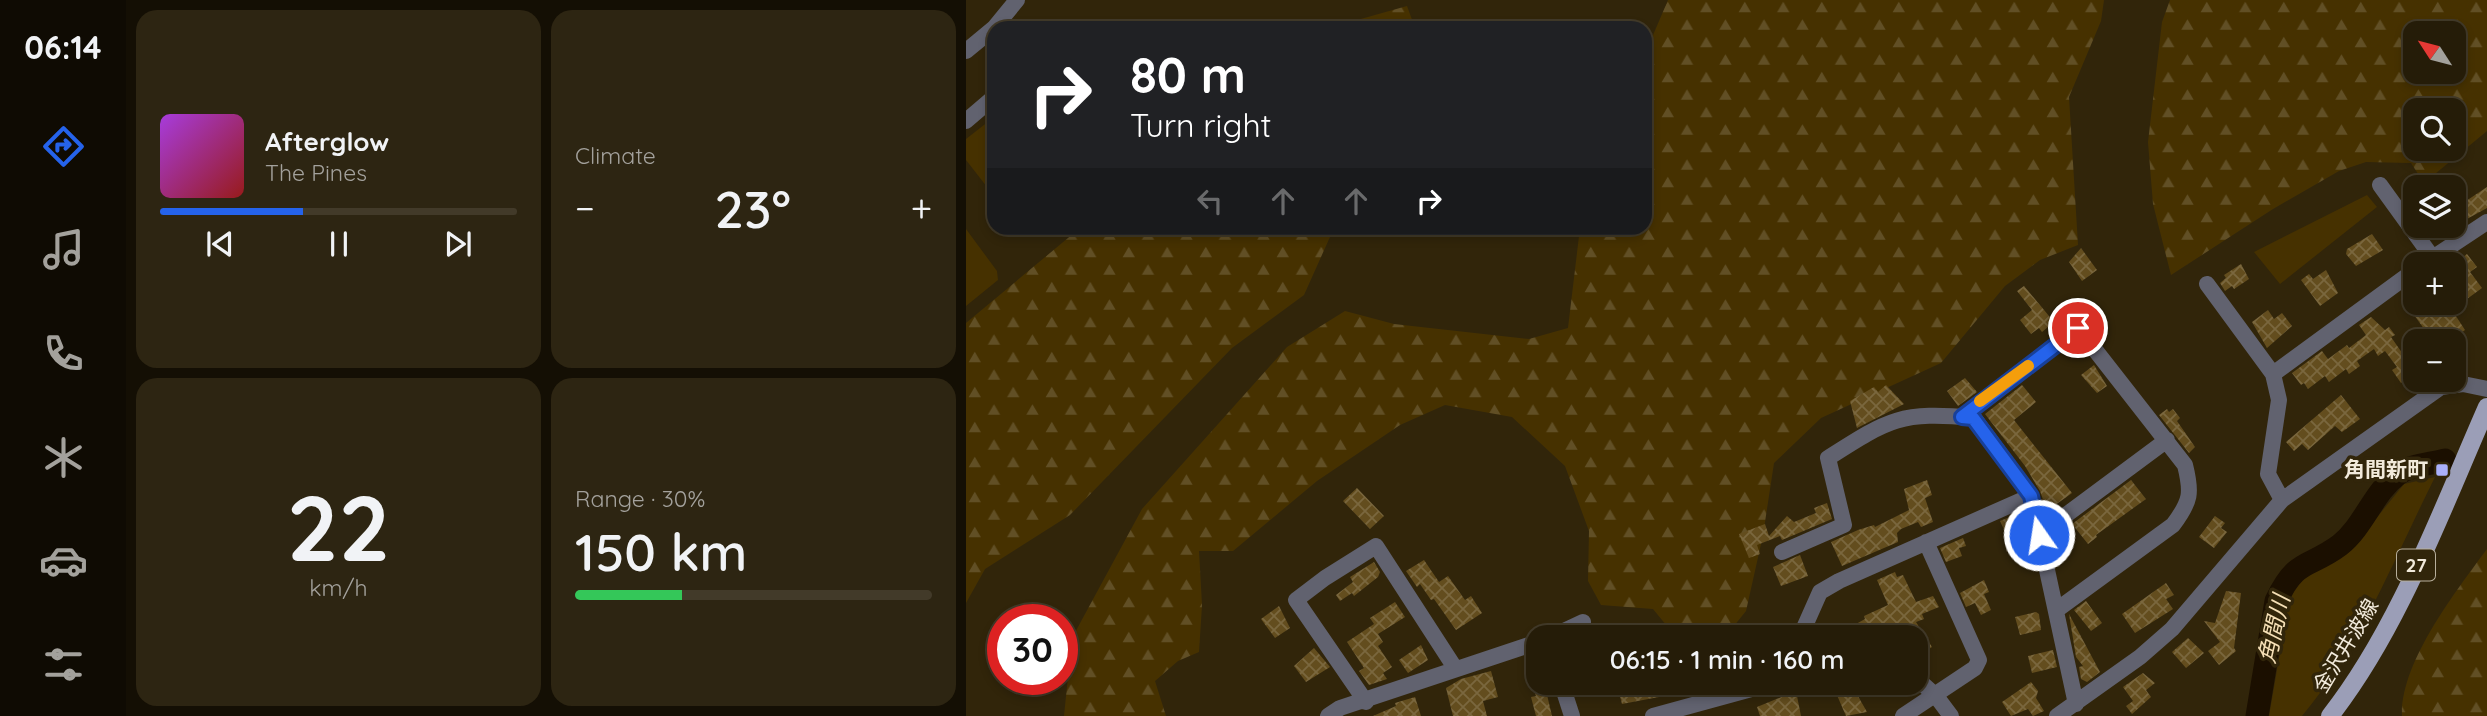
<!DOCTYPE html>
<meta charset="utf-8">
<style>
:root{--surface:#251c08;--page:#2d2512;--text:#f1f3f6;--muted:#a3a19c;--line:#423a29;--accent:#2563eb}
body{margin:0;font-family:Quicksand,"Noto Sans JP",sans-serif;background:var(--page);color:var(--text);height:100vh;display:flex;flex-direction:column;font-size:26px;white-space:nowrap}
*{box-sizing:border-box;margin:0}
p{font-size:23px;color:var(--muted)}
.icon{flex:none;width:38px;height:38px;fill:none;stroke:currentColor;stroke-width:2;stroke-linecap:round;stroke-linejoin:round}
.map{position:relative;flex:1;overflow:hidden}
.details{display:flex;flex-direction:column;gap:10px;padding:10px;background:#140f04;width:840px}
.details>*{flex:none}
.guide{position:absolute;left:21px;top:21px;width:665px;height:214px;border-radius:21px;box-shadow:0 4px 10px #0003,0 0 0 2px var(--line);background:#202124;color:#fff;overflow:hidden}
.needle{width:46px;rotate:306deg}
.buttons{position:absolute;left:1437px;top:21px;display:grid;gap:14px}
.buttons a{display:grid;place-items:center;width:63px;height:63px;border-radius:14px;background:var(--surface);box-shadow:0 4px 10px #0003,0 0 0 2px var(--line);font-size:35px}
.speed{position:absolute;left:21px;top:604px;display:flex;gap:14px;font-size:35px;font-weight:700;text-align:center}
.speed>*{display:grid;place-content:center;width:91px;height:91px;border-radius:50%;background:var(--surface);box-shadow:0 4px 10px #0003,0 0 0 2px var(--line);line-height:1}
.speed .limit{border:10px solid #d22;background:#fff;color:#111}
.pin{position:absolute;display:grid;place-items:center;width:60px;height:60px;color:#fff;margin:-30px;border:4px solid #fff;border-radius:50%;box-shadow:0 2px 7px #0007}
.me{position:absolute;width:77px;margin:-38px;rotate:347deg;stroke-linejoin:round;filter:drop-shadow(0 0 5px #0008)}
.turn{display:flex;align-items:center;gap:24px;height:147px;padding:0 28px;font-size:32px}
.turn .icon{width:91px;height:91px;stroke-width:2.5}
.turn b{display:block;font-size:49px;line-height:60px}
.lanes{display:flex;align-items:center;height:66px;padding:0 28px;background:#0003;justify-content:center;gap:35px;direction:ltr}
.lanes .off{opacity:.35}
.big{font-size:52px;font-weight:600;line-height:1.1}
.details .tile{flex:1;display:flex;flex-direction:column;justify-content:center;gap:10px;min-width:0;padding:0 24px;border-radius:21px;background:var(--page)}
.details .dial{align-items:center;gap:0}
.dial b{font-size:91px;line-height:1}
.song{display:flex;align-items:center;gap:21px}
.cover{width:84px;height:84px;border-radius:10px;background:linear-gradient(135deg,hsl(280 70% 55%),hsl(0 70% 35%))}
.played{height:7px;border-radius:4px;background:linear-gradient(90deg,var(--accent) 40%,var(--line) 40%)}
.keys{display:flex;justify-content:space-around;direction:ltr}
.heat{display:flex;justify-content:space-between;align-items:center;font-size:38px;direction:ltr}
.charge{height:10px;border-radius:5px;background:linear-gradient(90deg,#34c759 30%,var(--line) 0)}
.details .tiles{flex:1;display:grid;gap:10px;grid-template-columns:repeat(2,1fr)}
.trip{position:absolute;left:560px;top:625px;width:402px;height:70px;border-radius:21px;background:var(--surface);box-shadow:0 4px 10px #0003,0 0 0 2px var(--line);font-weight:600;line-height:70px;text-align:center}
main{display:flex;flex:1;min-height:0}
.menu{display:flex;flex-direction:column;width:126px;justify-content:space-around;align-items:center;background:#0f0b03;color:var(--muted)}
.menu .icon{width:49px;height:49px}
.menu .current{color:var(--accent)}
.menu b{font-size:32px;color:var(--text)}
.map>svg:first-child{display:block}
.green{fill:#463100}
.forest{fill:url(#forest-firs);fill-rule:evenodd}
.lines{fill:none;stroke-linecap:round;stroke-linejoin:round}
.river{stroke:#1b0f00;stroke-width:23}
.building{fill:url(#building-cross-hatch)}
.minor{stroke:#61626f;stroke-width:16}
.major{stroke:#9b9eb7;stroke-width:18}
.route-casing{stroke:#184099;stroke-width:18}
.route{stroke:#2563eb;stroke-width:12}
.slow{stroke:#f59e0b;stroke-width:12}
.poi-dot{fill:#aab0fb;stroke:#31250a;stroke-width:2.5}
.labels{text-anchor:middle;stroke-width:7;stroke-linejoin:round;paint-order:stroke}
.shield{fill:#31250a;stroke:#b8af9c;stroke-width:2}
.shield-label{font-size:19px;font-weight:bold;fill:#f2eadb}
.poi-label{font-size:21px;font-weight:bold;fill:#f2eadb;stroke:#31250a;text-anchor:end}
.street-label{font-size:21px;fill:#f2eadb;stroke:#31250a}
.water-label{font-size:23px;font-style:italic;fill:#f6e0b7;stroke:#31250a}
</style>
<main>
<nav class="menu">
<b>06:14</b>
<svg class="icon current" aria-label="directions" viewBox="0 0 24 24"><path d="M12 3l9 9-9 9-9-9zM9 14v-3h6M13 9l2 2-2 2"/></svg>
<svg class="icon" aria-label="music" viewBox="0 0 24 24"><path d="M9 18V5l10-2v13"/><circle cx="6" cy="18" r="3"/><circle cx="16" cy="16" r="3"/></svg>
<svg class="icon" aria-label="phone" viewBox="0 0 24 24"><path d="M5 4h4l2 5-3 2q2 4 5 5l2-3 5 2v4C11 20 4 13 5 4z"/></svg>
<svg class="icon" aria-label="climate" viewBox="0 0 24 24"><path d="M12 3v18M4 7l16 10M4 17L20 7"/></svg>
<svg class="icon" aria-label="car" viewBox="0 0 24 24"><path d="M5 17H2v-5l4-1 3-4h7l3 4 3 1v5h-3M9 17h6M6 11h13"/><circle cx="7" cy="17" r="2"/><circle cx="17" cy="17" r="2"/></svg>
<svg class="icon" aria-label="filters" viewBox="0 0 24 24"><path d="M4 7h16M4 17h16"/><circle cx="9" cy="7" r="2"/><circle cx="15" cy="17" r="2"/></svg>
</nav>
<section class="details">
<div class="tiles">
<div class="tile">
<div class="song"><i class="cover"></i><div><b>Afterglow</b><p>The Pines</p></div></div>
<div class="played"></div>
<div class="keys"><svg class="icon" aria-label="previous" viewBox="0 0 24 24"><path d="M18 5L8 12l10 7zM5 5v14"/></svg><svg class="icon" aria-label="pause" viewBox="0 0 24 24"><path d="M8 5v14M16 5v14"/></svg><svg class="icon" aria-label="next" viewBox="0 0 24 24"><path d="M6 5l10 7-10 7zM19 5v14"/></svg></div>
</div>
<div class="tile"><p>Climate</p>
<div class="heat"><a>−</a><b class="big">23°</b><a>+</a></div>
</div>
<div class="tile dial"><b>22</b><p>km/h</p></div>
<div class="tile"><p>Range · 30%</p><b class="big">150 km</b><div class="charge"></div></div>
</div>
</section>
<div class="map">
<svg width="1521" height="716" viewBox="0 0 1521 716">
<defs>
<pattern id="forest-firs" width="22" height="20" patternUnits="userSpaceOnUse" patternTransform="scale(1.75)"><rect width="22" height="20" fill="#463100"/><path d="M5 1l3.5 6h-7zM16 11l3.5 6h-7z" fill="#614f25"/></pattern>
<pattern id="building-cross-hatch" width="8" height="8" patternUnits="userSpaceOnUse" patternTransform="scale(1.75)"><rect width="8" height="8" fill="#634d1e"/><path d="M0 0l8 8M0 8l8-8" fill="none" stroke="#7a673e"/></pattern>
</defs>
<rect width="100%" height="100%" fill="#31250a"/>
<path class="green" d="M28,117V196L0,160V139Z
M1401,195L1411,207L1314,284L1288,252Z
M0,229L31,271L32,280L0,306Z
M1469,477C1429,557 1394,647 1336,716H1303L1322,606L1329,588L1344,572L1383,552L1438,484Z"/>
<path class="forest" d="M702,0H1138L1135,21L1103,97L1112,245L1074,260L1039,286L975,363L855,418L808,463L797,535L780,611L759,637H710L687,609L635,605L622,581L623,531L599,466L546,417L479,405L434,425L351,481L267,551H233L236,605L233,652L212,661L189,681L200,716H98L106,638L176,509L321,347L379,311L428,324L563,339L602,328L614,228H679V54Z
M1204,0H1521V131L1458,183L1445,163L1400,162L1373,171L1307,209L1205,275L1187,204L1182,142L1196,22ZM1488,33V72H1449V33ZM1488,110V149H1449V110Z
M441,6L449,28H365L370,26Z
M114,228H368L338,295L266,348L104,515L19,569L0,603V323Z
M1521,549V716H1436C1434,663 1490,591 1521,549Z"/>
<g class="lines">
<path class="river" d="M1291,716L1310,601C1331,557 1342,569 1374,545C1398,526 1407,493 1432,474C1444,465 1465,464 1479,460"/>
</g>
<path class="building" d="M1521,187V208L1488,226V209Z
M1406,234L1417,250L1390,266L1380,254L1381,249Z
M1115,248L1131,270L1116,281L1103,262Z
M1501,254L1511,267L1504,272L1516,288L1486,310L1499,330L1484,341L1476,337L1467,341L1445,311L1458,303H1488V264Z
M1275,264L1283,279L1268,289L1266,286L1259,291L1254,283L1260,278L1258,275Z
M1360,270L1372,293L1354,306L1335,280L1343,274L1347,279Z
M1058,286L1088,322L1076,332L1073,328L1065,334L1054,320L1066,310L1051,291Z
M1302,310L1308,319L1316,313L1326,326L1301,348L1286,322Z
M1405,317L1419,330L1423,327L1429,335L1425,337L1439,357L1449,349V373L1435,383L1426,370L1431,367L1419,351L1412,356L1408,349L1391,361L1394,366L1383,374L1380,369L1363,382L1359,376L1342,389L1338,383L1335,385L1326,373L1356,351L1362,359L1381,345L1383,348L1400,335L1393,325Z
M1128,365L1141,386L1131,393L1115,375Z
M999,378L1011,392L992,406L981,391Z
M920,385L938,404L891,428L884,401L908,387L912,392Z
M1056,385L1070,402L1048,420L1106,493L1081,511L1074,491L1059,466L1019,414Z
M1375,395L1394,419L1376,432L1369,426L1342,450L1336,444L1328,451L1320,442Z
M1201,409L1203,412L1207,409L1214,418L1211,421L1229,447L1223,453L1193,415Z
M961,480L966,495L959,498L967,522L955,527L952,522L935,529L931,533L932,542L876,566L865,542L892,530L908,525L909,527L943,510L938,489Z
M1165,480L1180,499L1130,535L1131,537L1122,544L1106,524Z
M391,488L418,516L404,529L377,501Z
M861,503L866,519L816,540L814,536L791,545L794,554L783,558L773,534L799,524L803,536L821,516L828,522L850,513L848,508Z
M1055,512L1060,526L1040,534L1034,521Z
M1249,516L1259,523L1255,528L1261,532L1248,548L1233,537Z
M997,538L1000,546L993,548L996,556L980,562L974,548Z
M834,555L842,576L815,586L807,567Z
M458,560L473,582L482,576L499,600L505,596L516,613L490,630L468,599L465,600L454,584L451,587L440,571Z
M408,562L414,572L412,577L388,596L386,593L374,601L370,595L387,582L384,577Z
M929,572L931,577L937,575L950,602L967,596L973,607L956,614L958,619L950,622L966,647L950,657V637H868L866,628L890,624L899,619L898,616L922,605L911,580Z
M1018,580L1023,592L1018,594L1025,610L1015,615L1009,603L1000,607L994,593Z
M1200,583L1208,595L1200,599L1207,609L1169,633L1156,614Z
M1260,591L1275,593L1268,648L1270,651L1253,665L1242,651L1254,642L1238,621L1249,623Z
M1120,601L1136,623L1125,631L1108,610Z
M429,602L439,617L412,634L417,642L412,646L426,667L417,673L421,679L403,685L393,671L398,668L381,642L408,624L404,618Z
M313,606L324,628L309,638L295,619Z
M1070,612L1073,614L1075,630L1054,635L1049,617Z
M1103,614L1134,672L1121,682L1115,679L1113,667L1117,666L1110,657Z
M1222,638L1238,653L1220,668L1206,652Z
M455,645L462,660L442,673L433,660Z
M348,648L364,667L340,682L328,666Z
M1087,650L1091,667L1066,673L1062,656Z
M568,659L572,660V682H578L586,716H570L565,697L570,696L558,662Z
M525,671L532,697L517,701L521,716H487L480,688L495,679Z
M1177,673L1189,683L1180,690L1185,697L1166,714L1160,706L1167,701L1157,687Z
M650,682H689L693,697L656,704Z
M874,682H884L901,712L880,716L867,686Z
M1065,682L1072,691L1070,698L1078,711L1067,716L1062,709L1045,716L1036,702Z
M830,691L835,716H794L791,707Z
M449,697L455,716H407L430,706L429,703Z"/>
<g class="lines">
<path class="minor" d="M28,28L51,0
M0,51L28,28
M0,121L28,97
M1414,185L1466,257
M1459,263L1521,222
M1241,284L1307,374
M996,417L1112,328L1219,465C1226,493 1225,501 1207,525L1092,609
M1316,500L1302,474L1313,400L1307,374L1449,270
M1073,535L1201,440
M816,552L878,525L862,458C923,419 935,411 1008,418L1065,496L1110,704
M585,637L617,622
M834,637L854,592L873,581L1065,496
M950,678L970,696L985,716
M595,682L606,716
M400,702L330,600L359,578L410,546L489,668
M362,716L374,708L572,642
M687,716L811,682
M937,716L1009,668L1013,660L960,542
M1091,716L1174,657L1206,629L1316,500L1475,387L1497,384L1521,389"/>
<path class="major" d="M1364,716C1433,628 1476,509 1521,407"/>
</g>
<g class="lines">
<g class="route-casing">
<path id="route" d="M1073,535L1065,496L1007,418L996,417L1112,328"/>
</g>
<use href="#route" class="route"/>
<path class="slow" d="M1014,401L1062,366"/>
</g>
<rect class="poi-dot" x="1469" y="463" width="14" height="14" rx="3.5"/>
<g class="labels">
<rect class="shield" x="1431" y="549.5" width="38" height="31" rx="5"/>
<g class="shield-label">
<text x="1450" y="572">27</text>
</g>
<g class="poi-label">
<text x="1462" y="477">角間新町</text>
</g>
<g class="street-label">
<text transform="translate(1380 646) rotate(-59)" y="7">金沢井波線</text>
</g>
<g class="water-label">
<text transform="translate(1308 629) rotate(-77)" y="8">角間川</text>
</g>
</g>
</svg>
<div class="buttons">
<a><svg class="needle" viewBox="-14 -14 28 28"><path d="M0-13l5 13h-10z" fill="#e53935"/><path d="M0 13l5-13h-10z" fill="#a3a19c"/></svg></a>
<a><svg class="icon" aria-label="search" viewBox="0 0 24 24"><circle cx="10" cy="10" r="6"/><path d="M15 15l6 6"/></svg></a>
<a><svg class="icon" aria-label="layers" viewBox="0 0 24 24"><path d="M12 4l9 5-9 5-9-5zM3 14l9 5 9-5"/></svg></a>
<a>+</a>
<a>−</a>
</div>
<div class="speed"><div class="limit">30</div></div>
<div class="pin" style="left:1112px;top:328px;background:#d93025"><svg class="icon" aria-label="arrive" viewBox="0 0 24 24"><path d="M6 21V4h12l-3 4 3 4H6"/></svg></div>
<svg class="me" style="left:1073px;top:535px" viewBox="-20 -20 40 40"><circle r="17" fill="#2563eb" stroke="#fff" stroke-width="3"/><path d="M0-11L8 9 0 5-8 9z" fill="#fff"/></svg>
<div class="trip">06:15 · 1 min · 160 m</div>
<div class="guide">
<div class="turn"><svg class="icon" aria-label="right" viewBox="0 0 24 24"><path d="M7 20v-9h11M14 6l5 5-5 5"/></svg><div><b>80 m</b>Turn right</div></div>
<div class="lanes"><svg class="icon off" aria-label="left" viewBox="0 0 24 24"><path d="M17 20v-9H6M10 6l-5 5 5 5"/></svg><svg class="icon off" aria-label="ahead" viewBox="0 0 24 24"><path d="M12 20V5M6 11l6-6 6 6"/></svg><svg class="icon off" aria-label="ahead" viewBox="0 0 24 24"><path d="M12 20V5M6 11l6-6 6 6"/></svg><svg class="icon" aria-label="right" viewBox="0 0 24 24"><path d="M7 20v-9h11M14 6l5 5-5 5"/></svg></div>
</div>
</div>
</main>
